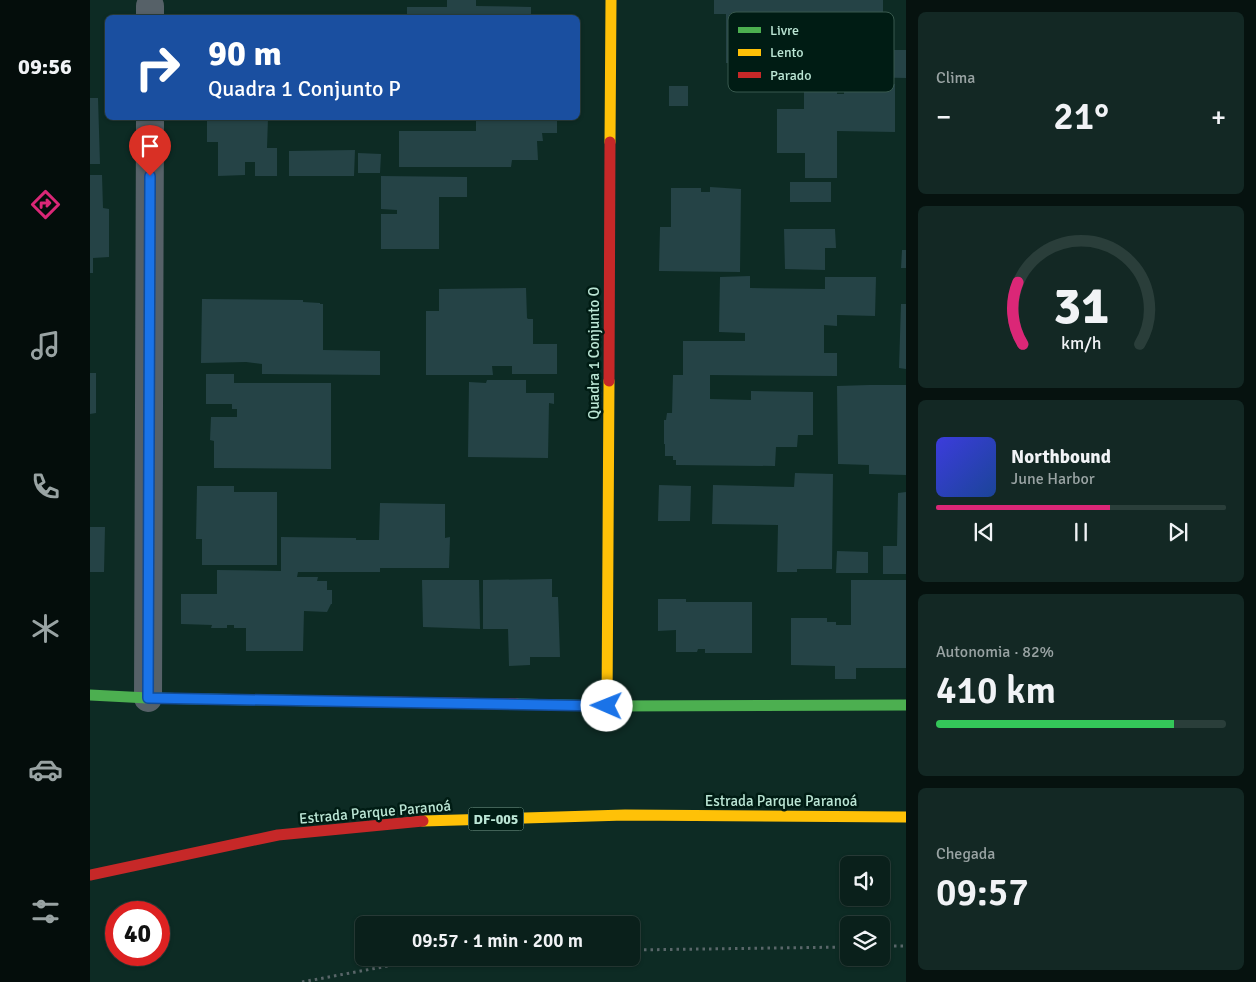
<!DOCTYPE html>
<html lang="pt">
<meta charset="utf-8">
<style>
:root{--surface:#0a201b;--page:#132824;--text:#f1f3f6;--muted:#99a3a3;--line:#2a3e3a;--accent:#db2777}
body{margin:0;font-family:Signika,sans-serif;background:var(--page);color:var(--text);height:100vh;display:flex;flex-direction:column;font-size:19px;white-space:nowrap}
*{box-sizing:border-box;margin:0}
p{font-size:16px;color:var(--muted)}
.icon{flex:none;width:28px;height:28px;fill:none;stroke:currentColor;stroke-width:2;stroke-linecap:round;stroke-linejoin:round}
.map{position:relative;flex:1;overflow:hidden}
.panel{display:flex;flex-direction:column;gap:12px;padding:12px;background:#06120f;width:350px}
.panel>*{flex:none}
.hud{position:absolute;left:15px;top:15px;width:475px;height:105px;border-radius:8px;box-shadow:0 1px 4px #0004,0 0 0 1px var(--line);background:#1a4fa0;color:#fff;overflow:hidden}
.fabs{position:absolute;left:750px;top:856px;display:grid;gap:10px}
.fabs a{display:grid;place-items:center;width:50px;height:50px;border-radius:8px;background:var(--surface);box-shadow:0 1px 4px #0004,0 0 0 1px var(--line);font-size:25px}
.speed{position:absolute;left:15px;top:901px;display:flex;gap:10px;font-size:25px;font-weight:700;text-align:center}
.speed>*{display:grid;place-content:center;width:65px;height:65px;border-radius:50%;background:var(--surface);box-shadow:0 1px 4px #0004,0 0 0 1px var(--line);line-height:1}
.speed .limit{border:8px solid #d22;background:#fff;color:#111}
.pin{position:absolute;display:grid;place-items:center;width:42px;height:42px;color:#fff;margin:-51px -21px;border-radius:50% 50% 50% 0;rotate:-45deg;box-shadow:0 0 5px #0007}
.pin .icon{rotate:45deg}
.me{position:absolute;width:55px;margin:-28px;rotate:271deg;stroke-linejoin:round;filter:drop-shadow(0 0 4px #0008)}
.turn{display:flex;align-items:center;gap:18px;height:105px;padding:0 20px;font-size:22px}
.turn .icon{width:65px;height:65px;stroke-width:2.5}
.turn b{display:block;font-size:35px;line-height:42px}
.big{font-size:38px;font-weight:600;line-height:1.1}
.panel .card{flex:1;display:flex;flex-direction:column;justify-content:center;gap:8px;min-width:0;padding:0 18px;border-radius:8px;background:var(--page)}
.panel .dial{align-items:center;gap:0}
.dial svg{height:130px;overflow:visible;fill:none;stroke:var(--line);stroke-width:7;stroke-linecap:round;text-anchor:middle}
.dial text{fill:var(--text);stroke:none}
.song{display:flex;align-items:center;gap:15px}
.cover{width:60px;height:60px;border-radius:8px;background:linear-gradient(135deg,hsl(240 70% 55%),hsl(220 70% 35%))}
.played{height:5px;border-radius:2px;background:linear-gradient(90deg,var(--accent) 60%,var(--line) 60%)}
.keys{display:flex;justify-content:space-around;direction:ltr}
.heat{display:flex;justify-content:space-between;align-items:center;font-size:28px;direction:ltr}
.charge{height:8px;border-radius:4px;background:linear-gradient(90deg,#34c759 82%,var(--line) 0)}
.trip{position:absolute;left:265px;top:916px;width:285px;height:50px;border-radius:8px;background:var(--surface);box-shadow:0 1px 4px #0004,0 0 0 1px var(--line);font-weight:600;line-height:50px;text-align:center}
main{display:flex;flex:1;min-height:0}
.menu{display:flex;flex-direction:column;width:90px;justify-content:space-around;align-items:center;background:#040d0b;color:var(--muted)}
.menu .icon{width:35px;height:35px}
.menu .current{color:var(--accent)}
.menu b{font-size:22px;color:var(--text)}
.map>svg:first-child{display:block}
.building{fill:#254346;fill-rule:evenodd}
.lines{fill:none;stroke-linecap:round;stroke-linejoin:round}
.path{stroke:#596669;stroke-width:3;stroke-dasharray:2.5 4;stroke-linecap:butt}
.street{stroke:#566168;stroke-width:28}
.fast{stroke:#4caf50;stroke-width:11}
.slow{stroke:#ffc107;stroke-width:11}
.jam{stroke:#c62828;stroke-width:11}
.route-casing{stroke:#114b97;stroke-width:12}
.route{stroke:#1a73e8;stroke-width:9}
.labels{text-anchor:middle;stroke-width:5;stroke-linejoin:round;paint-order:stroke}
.shield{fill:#001c14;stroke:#83a99b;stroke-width:1}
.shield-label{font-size:14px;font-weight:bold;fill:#bbe6d5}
.street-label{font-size:15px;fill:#bbe6d5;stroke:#001c14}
.key{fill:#001c14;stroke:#38594e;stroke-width:1}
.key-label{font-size:14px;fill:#bbe6d5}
</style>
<main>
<nav class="menu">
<b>09:56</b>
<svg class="icon current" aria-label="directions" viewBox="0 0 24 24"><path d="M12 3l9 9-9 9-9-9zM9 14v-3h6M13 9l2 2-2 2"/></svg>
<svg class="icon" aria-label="music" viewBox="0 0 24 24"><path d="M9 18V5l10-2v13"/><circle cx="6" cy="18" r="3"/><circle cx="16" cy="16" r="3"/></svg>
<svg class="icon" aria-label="phone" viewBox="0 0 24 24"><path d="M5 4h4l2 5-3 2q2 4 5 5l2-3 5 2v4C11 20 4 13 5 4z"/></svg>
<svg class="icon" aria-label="climate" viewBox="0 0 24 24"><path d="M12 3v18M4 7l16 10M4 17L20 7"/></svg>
<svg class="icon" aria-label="car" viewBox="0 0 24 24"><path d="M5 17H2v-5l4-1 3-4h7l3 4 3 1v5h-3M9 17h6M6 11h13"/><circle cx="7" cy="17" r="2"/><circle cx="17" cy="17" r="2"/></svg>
<svg class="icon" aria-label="filters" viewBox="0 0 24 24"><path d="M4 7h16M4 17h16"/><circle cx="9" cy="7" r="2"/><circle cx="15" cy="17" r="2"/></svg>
</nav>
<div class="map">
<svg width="816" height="982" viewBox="0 0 816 982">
<rect width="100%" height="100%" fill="#0d2b24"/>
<path class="building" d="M357,0H386V6L441,7V18H317V7H357Z
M624,0H793V50H816V78L772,77V84H805V132L747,131V178H715V153H687V109H714V77H673V63H636V14H624ZM741,28H748V62H738L739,45H741ZM748,77H754V94H747Z
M139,14H188V18H139Z
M205,14H281V18H205Z
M579,86H598V106H579Z
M0,98H8L10,164H0Z
M154,118H178L177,148H187V176H165V162H155V175L128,176V142H117V121H154Z
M386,118H467V133H452L453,141H447L448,160H422L421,167H309V131H386Z
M265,150L264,176H199V151Z
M268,153L291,154L290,173H268Z
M0,175H12L13,208L19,209V257L3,258V273H0Z
M291,176L377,177V197H349V249H291V214H307V210L291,209Z
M700,182H741V202H700Z
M620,187L651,189L650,272L569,271L570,227H581V188H611V192H620Z
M694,229H745L746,248H735V270L695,269Z
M812,250H816V268H811Z
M660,276V288L735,289V277H786L785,316L747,315V326L734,325V353H747V376L620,375V399L661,400V391L723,392V435H708L707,447H686L685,466L586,465V460H583V456H575V444H574V420H576L577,413H582L583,375H593V341H655V333L629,332L630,277Z
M436,288L437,318L438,319H443V344H467V374H422V366H402L403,375H336V311H349V289Z
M112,299L213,300V302L230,303V304H233V350L290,351V375L172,374V364L156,362L111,363Z
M811,304H816V369L809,368Z
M0,373H6V413L0,414Z
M116,374H144V383H241V469L124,468V441L120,440L121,417H147V409H142V404H116Z
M397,380H436V393H464V404L459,403L458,458L378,457L379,382L396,383Z
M779,385H816V475L779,474V465L748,464L747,386Z
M705,473L743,474L742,569H707V572H687L688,525L622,524L623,485L704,487Z
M569,485L601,486L600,521H568Z
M107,486H144V492H187V565H112V539H106Z
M816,492V574H793V546H807L808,493Z
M290,503L355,504V538L360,537L359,568H290V572H208L207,577H228L227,581H237V590H242V604H241L237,612L214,611L213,651H156V628H144V625H137V628H121L122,625L91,624V594H127V570L191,571V537L266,538V540H289Z
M0,527H15L14,572H0Z
M747,551L778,552V573H746Z
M462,579V597H468L470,657H440V665L419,666L418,629H393V580Z
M332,580H389L390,629L333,627Z
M761,580H816V668H766V679H745V666L701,665V618H737V622H746V625H761Z
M568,599H596V602H662V653H615V649H608L607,652H586V630L568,631Z"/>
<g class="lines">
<path class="path" d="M791,946H816
M541,950L759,947
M212,982L303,965L408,958"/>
<path class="street" d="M60,18V6
M58,698L60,118"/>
<path class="fast" d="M0,695L58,698L230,701
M427,704L517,706L816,705"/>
<path class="slow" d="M520,142L521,0
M517,706L519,381
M333,821L535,815L816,817"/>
<path class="jam" d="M519,381L520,142
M230,701L427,704
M0,875L188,835L333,821"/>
</g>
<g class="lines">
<g class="route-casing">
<path id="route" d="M60,176L58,698L517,706"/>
</g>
<use href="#route" class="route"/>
</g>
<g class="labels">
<rect class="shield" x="378.5" y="807.5" width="55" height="23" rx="4"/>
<g class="shield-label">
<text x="406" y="824">DF-005</text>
</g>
<g class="street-label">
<text transform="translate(504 353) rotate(-90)" y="5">Quadra 1 Conjunto O</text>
<text x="691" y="806">Estrada Parque Paranoá</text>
<text transform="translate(285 812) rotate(-5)" y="5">Estrada Parque Paranoá</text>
</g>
</g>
<rect x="638" y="12" width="166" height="80" rx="8" class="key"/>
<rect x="648" y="27" width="23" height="6" fill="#4caf50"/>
<rect x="648" y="49" width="23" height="7" fill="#ffc107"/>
<rect x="648" y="72" width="23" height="6" fill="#c62828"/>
<g class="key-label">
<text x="680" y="35">Livre</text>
<text x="680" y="57">Lento</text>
<text x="680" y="80">Parado</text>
</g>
</svg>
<div class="fabs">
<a><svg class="icon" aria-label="sound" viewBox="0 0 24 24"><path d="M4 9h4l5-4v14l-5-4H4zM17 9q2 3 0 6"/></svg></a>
<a><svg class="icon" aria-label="layers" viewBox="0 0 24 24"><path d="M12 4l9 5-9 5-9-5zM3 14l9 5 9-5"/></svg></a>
</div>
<div class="speed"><div class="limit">40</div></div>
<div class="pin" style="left:60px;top:176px;background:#d93025"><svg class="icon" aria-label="arrive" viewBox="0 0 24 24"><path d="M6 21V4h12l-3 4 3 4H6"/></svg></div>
<svg class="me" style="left:517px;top:706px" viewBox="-20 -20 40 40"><circle r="19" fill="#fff"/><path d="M0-13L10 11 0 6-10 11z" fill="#1a73e8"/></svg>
<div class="trip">09:57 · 1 min · 200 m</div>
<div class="hud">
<div class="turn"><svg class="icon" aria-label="right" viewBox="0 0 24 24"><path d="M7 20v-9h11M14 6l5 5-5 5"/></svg><div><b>90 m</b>Quadra 1 Conjunto P</div></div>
</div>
</div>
<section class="panel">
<div class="card"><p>Clima</p>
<div class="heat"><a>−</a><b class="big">21°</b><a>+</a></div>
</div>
<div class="card dial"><svg viewBox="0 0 100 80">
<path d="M14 69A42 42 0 1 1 86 69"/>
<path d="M14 69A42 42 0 0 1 11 31" stroke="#db2777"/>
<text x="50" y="56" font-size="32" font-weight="700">31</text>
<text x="50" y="72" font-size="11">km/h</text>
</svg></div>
<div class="card">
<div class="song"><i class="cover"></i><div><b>Northbound</b><p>June Harbor</p></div></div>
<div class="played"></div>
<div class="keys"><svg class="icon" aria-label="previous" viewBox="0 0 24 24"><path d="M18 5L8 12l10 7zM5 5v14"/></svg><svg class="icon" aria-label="pause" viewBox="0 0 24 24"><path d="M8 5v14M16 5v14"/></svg><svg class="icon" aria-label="next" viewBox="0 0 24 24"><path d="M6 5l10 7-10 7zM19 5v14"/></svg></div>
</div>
<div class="card"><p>Autonomia · 82%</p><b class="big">410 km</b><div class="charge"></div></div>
<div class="card"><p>Chegada</p><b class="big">09:57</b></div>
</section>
</main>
